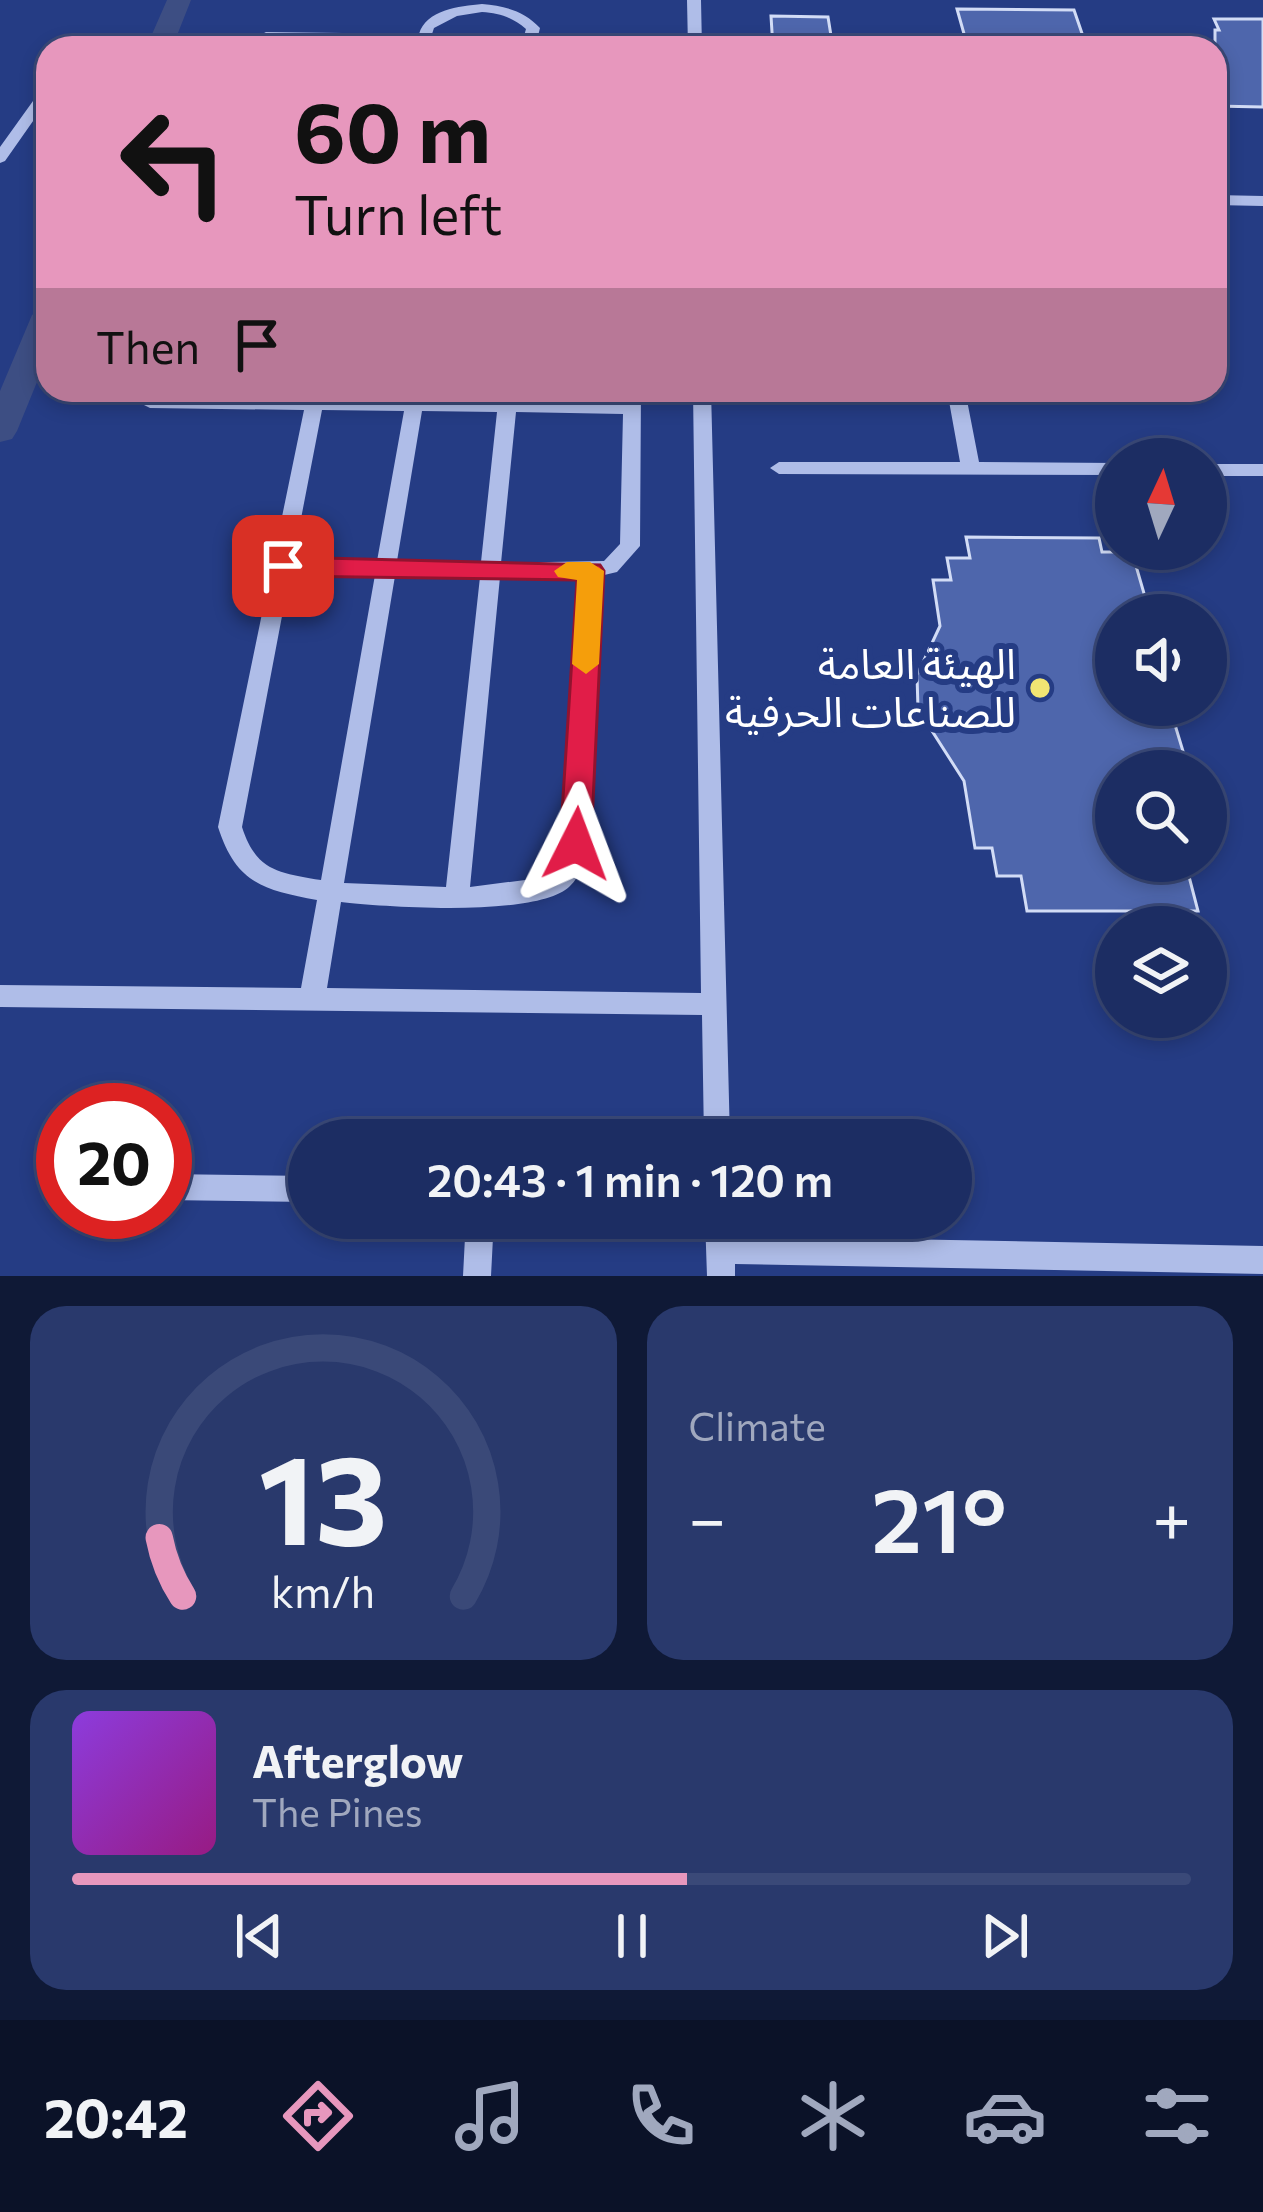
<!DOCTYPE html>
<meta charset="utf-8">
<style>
:root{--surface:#1c2d63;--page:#29396c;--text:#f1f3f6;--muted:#a0a8be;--line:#3a4978;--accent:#e797bd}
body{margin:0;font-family:Commissioner,"Noto Sans Arabic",sans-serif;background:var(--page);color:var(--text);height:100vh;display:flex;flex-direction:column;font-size:45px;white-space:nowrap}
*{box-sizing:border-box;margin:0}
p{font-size:39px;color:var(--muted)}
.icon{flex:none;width:66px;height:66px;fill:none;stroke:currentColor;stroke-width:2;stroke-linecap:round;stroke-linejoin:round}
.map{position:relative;height:1276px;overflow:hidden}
.panel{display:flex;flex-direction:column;gap:30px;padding:30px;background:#0f1936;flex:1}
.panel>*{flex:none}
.hud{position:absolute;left:36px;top:36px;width:1191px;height:366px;border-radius:36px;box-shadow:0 6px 18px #0003,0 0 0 3px var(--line);background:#e797bd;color:#111;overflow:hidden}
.needle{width:78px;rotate:4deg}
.tools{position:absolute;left:1095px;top:438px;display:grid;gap:24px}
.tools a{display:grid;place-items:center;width:132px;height:132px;border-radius:50%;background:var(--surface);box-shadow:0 6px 18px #0003,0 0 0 3px var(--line);font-size:60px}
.speed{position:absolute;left:36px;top:1083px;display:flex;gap:24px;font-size:60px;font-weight:700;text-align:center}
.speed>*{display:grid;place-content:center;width:156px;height:156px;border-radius:50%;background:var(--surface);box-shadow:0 6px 18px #0003,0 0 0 3px var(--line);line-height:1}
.speed .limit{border:18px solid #d22;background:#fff;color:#111}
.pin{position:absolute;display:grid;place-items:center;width:102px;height:102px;color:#fff;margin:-51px;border-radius:24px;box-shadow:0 6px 18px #0006}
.me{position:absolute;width:132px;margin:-66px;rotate:3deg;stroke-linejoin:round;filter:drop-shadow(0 0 9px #0008)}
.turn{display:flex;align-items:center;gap:42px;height:252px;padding:0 60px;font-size:54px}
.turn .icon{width:156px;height:156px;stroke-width:2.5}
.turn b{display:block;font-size:84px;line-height:102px}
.then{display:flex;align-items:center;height:114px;padding:0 60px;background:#0003;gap:24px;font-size:45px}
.big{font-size:90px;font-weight:600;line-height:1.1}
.panel .tile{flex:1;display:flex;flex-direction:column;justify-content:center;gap:18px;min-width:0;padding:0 42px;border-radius:36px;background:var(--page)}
.panel .dial{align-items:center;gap:0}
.dial svg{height:312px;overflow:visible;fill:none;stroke:var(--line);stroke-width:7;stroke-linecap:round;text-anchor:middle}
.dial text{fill:var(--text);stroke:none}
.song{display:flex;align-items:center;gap:36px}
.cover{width:144px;height:144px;border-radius:18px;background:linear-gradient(135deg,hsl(270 70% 55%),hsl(310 70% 35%))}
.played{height:12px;border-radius:6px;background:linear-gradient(90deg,var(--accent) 55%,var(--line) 55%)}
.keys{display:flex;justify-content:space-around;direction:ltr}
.heat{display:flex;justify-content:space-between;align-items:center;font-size:66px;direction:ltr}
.panel .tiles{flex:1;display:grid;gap:30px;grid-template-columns:1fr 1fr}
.tile:last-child{grid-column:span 2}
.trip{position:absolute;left:288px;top:1119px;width:684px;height:120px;border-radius:60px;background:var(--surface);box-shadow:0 6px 18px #0003,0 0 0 3px var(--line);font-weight:600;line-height:120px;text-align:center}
.menu{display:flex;height:192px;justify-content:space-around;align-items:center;background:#0b1228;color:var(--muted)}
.menu .icon{width:84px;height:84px}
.menu .selected{color:var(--accent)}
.menu b{font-size:54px;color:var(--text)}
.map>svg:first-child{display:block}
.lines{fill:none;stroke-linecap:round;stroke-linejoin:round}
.canal{fill:#3d4e83;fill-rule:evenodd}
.building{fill:#4e66ac;stroke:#d2dcf6;stroke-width:3}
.minor{fill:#afbde8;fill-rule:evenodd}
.route{fill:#e11d48;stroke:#92132f;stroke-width:3}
.slow{fill:#f59e0b}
.poi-dot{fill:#f1e573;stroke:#253c84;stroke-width:4.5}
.labels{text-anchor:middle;stroke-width:12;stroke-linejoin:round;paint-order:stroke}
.poi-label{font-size:42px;fill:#fff;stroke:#253c84;text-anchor:end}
</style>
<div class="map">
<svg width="1263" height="1276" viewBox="0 0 1263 1276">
<rect width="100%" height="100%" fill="#253c84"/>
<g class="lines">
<path class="canal" d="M167,0H191L172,48H146Z
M48,305V355L17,431L12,439L0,442V391L32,315Z"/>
</g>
<path class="building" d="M957,9L1074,10L1087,48H968Z
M771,16L828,17L833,48H773Z
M1214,19H1263V107L1215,106V30H1219Z
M966,537L1099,538L1102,552H1132L1150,614L1116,615V705H1169L1189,771H1116V861H1185L1198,911H1027L1021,876H997L992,848H975L964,781L918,709L917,675L940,626L933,580H951L947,558H970Z"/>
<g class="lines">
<path class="minor" d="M687,0H701L702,48H688Z
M482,4C505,6 524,11 540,28L538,36L612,38L640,48L287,39C268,40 253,48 234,48L266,32L419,34C426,10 459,6 482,4ZM482,12C499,13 512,17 526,29L524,36L432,34L434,28L457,16Z
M33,101L45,104L5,161L0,163V147Z
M1215,195L1263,196V206L1215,205Z
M114,390H138L153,396L623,402V390H641L640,546L617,572L600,576L588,844C584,858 581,876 570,886C538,918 385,907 341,902L327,988L701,993L693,390H711L730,1140H704L702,1015L0,1007V985L301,988L317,900C263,890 236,883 218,827L304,410L150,408ZM322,410L404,411L377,561L293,560ZM422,411L497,412L481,562L397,561ZM516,412L623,414L620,544L604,561L501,563ZM290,574L375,575L321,880C279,873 256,871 242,827ZM395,576L480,577L446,887L344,883ZM500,577L580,578L564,844L558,866L548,877L470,887Z
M947,390H965L979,462L1116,463V475L779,474L770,468L779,462H960Z
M1206,464H1263V476H1206Z
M165,1174L309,1176V1202L165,1200Z
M466,1218H494L491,1276H463Z
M705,1218H733L734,1236L1263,1246V1274L735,1264V1276H707Z"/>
</g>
<path class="route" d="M283,557L600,565L604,571L591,844L586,853L576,857L565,853L560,844L577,580L283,576L270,566Z"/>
<path class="slow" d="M567,562H590L604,571L599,664L586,674L572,664L577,580L558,577L554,571Z"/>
<circle class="poi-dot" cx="1040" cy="688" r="12"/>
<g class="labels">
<g class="poi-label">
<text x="1016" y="679">الهيئة العامة<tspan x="1016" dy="48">للصناعات الحرفية</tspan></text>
</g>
</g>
</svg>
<div class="tools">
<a><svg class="needle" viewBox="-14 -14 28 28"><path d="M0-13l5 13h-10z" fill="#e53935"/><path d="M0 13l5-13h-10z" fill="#a0a8be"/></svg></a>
<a><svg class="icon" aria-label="sound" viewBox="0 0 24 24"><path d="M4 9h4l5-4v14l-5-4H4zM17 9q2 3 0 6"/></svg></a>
<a><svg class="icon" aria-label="search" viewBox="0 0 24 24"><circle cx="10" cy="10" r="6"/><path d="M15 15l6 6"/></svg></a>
<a><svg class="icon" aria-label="layers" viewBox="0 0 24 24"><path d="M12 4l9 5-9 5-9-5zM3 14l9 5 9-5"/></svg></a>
</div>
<div class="speed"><div class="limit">20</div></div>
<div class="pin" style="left:283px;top:566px;background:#d93025"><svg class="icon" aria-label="arrive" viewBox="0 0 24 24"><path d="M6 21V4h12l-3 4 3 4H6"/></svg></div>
<svg class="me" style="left:576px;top:844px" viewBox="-20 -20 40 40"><path d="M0-17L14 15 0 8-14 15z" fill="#e11d48" stroke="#fff" stroke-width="4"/></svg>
<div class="trip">20:43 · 1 min · 120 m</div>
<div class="hud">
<div class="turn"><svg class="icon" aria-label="left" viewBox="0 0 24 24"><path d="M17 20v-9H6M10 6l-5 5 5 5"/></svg><div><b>60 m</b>Turn left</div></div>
<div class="then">Then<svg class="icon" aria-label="arrive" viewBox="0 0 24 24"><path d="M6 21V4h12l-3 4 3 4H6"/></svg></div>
</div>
</div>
<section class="panel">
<div class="tiles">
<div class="tile dial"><svg viewBox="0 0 100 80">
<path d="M14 69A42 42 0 1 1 86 69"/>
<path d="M14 69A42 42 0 0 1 8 54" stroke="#e797bd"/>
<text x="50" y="56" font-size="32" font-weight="700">13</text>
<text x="50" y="72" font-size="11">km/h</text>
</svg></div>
<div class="tile"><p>Climate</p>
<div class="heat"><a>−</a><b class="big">21°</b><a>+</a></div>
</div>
<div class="tile">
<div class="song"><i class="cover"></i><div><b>Afterglow</b><p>The Pines</p></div></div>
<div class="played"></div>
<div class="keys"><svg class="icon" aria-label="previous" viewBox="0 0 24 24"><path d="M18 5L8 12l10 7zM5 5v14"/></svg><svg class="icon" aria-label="pause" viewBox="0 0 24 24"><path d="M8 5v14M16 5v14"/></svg><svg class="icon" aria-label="next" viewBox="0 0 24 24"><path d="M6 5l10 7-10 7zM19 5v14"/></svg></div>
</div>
</div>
</section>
<nav class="menu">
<b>20:42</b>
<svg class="icon selected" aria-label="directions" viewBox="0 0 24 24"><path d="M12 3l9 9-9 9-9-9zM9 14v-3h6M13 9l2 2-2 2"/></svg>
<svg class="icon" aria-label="music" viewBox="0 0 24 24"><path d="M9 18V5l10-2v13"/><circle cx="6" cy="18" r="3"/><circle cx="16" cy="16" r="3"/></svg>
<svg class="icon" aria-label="phone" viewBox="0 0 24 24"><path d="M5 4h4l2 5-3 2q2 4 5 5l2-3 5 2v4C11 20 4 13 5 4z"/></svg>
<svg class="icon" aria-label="climate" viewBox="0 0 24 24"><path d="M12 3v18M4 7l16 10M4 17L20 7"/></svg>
<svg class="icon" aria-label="car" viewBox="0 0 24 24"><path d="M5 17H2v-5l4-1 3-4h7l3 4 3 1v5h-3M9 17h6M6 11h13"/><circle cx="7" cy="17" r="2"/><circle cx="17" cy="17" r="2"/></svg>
<svg class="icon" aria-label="filters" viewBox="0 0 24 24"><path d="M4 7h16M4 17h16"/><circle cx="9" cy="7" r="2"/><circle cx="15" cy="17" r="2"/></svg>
</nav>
